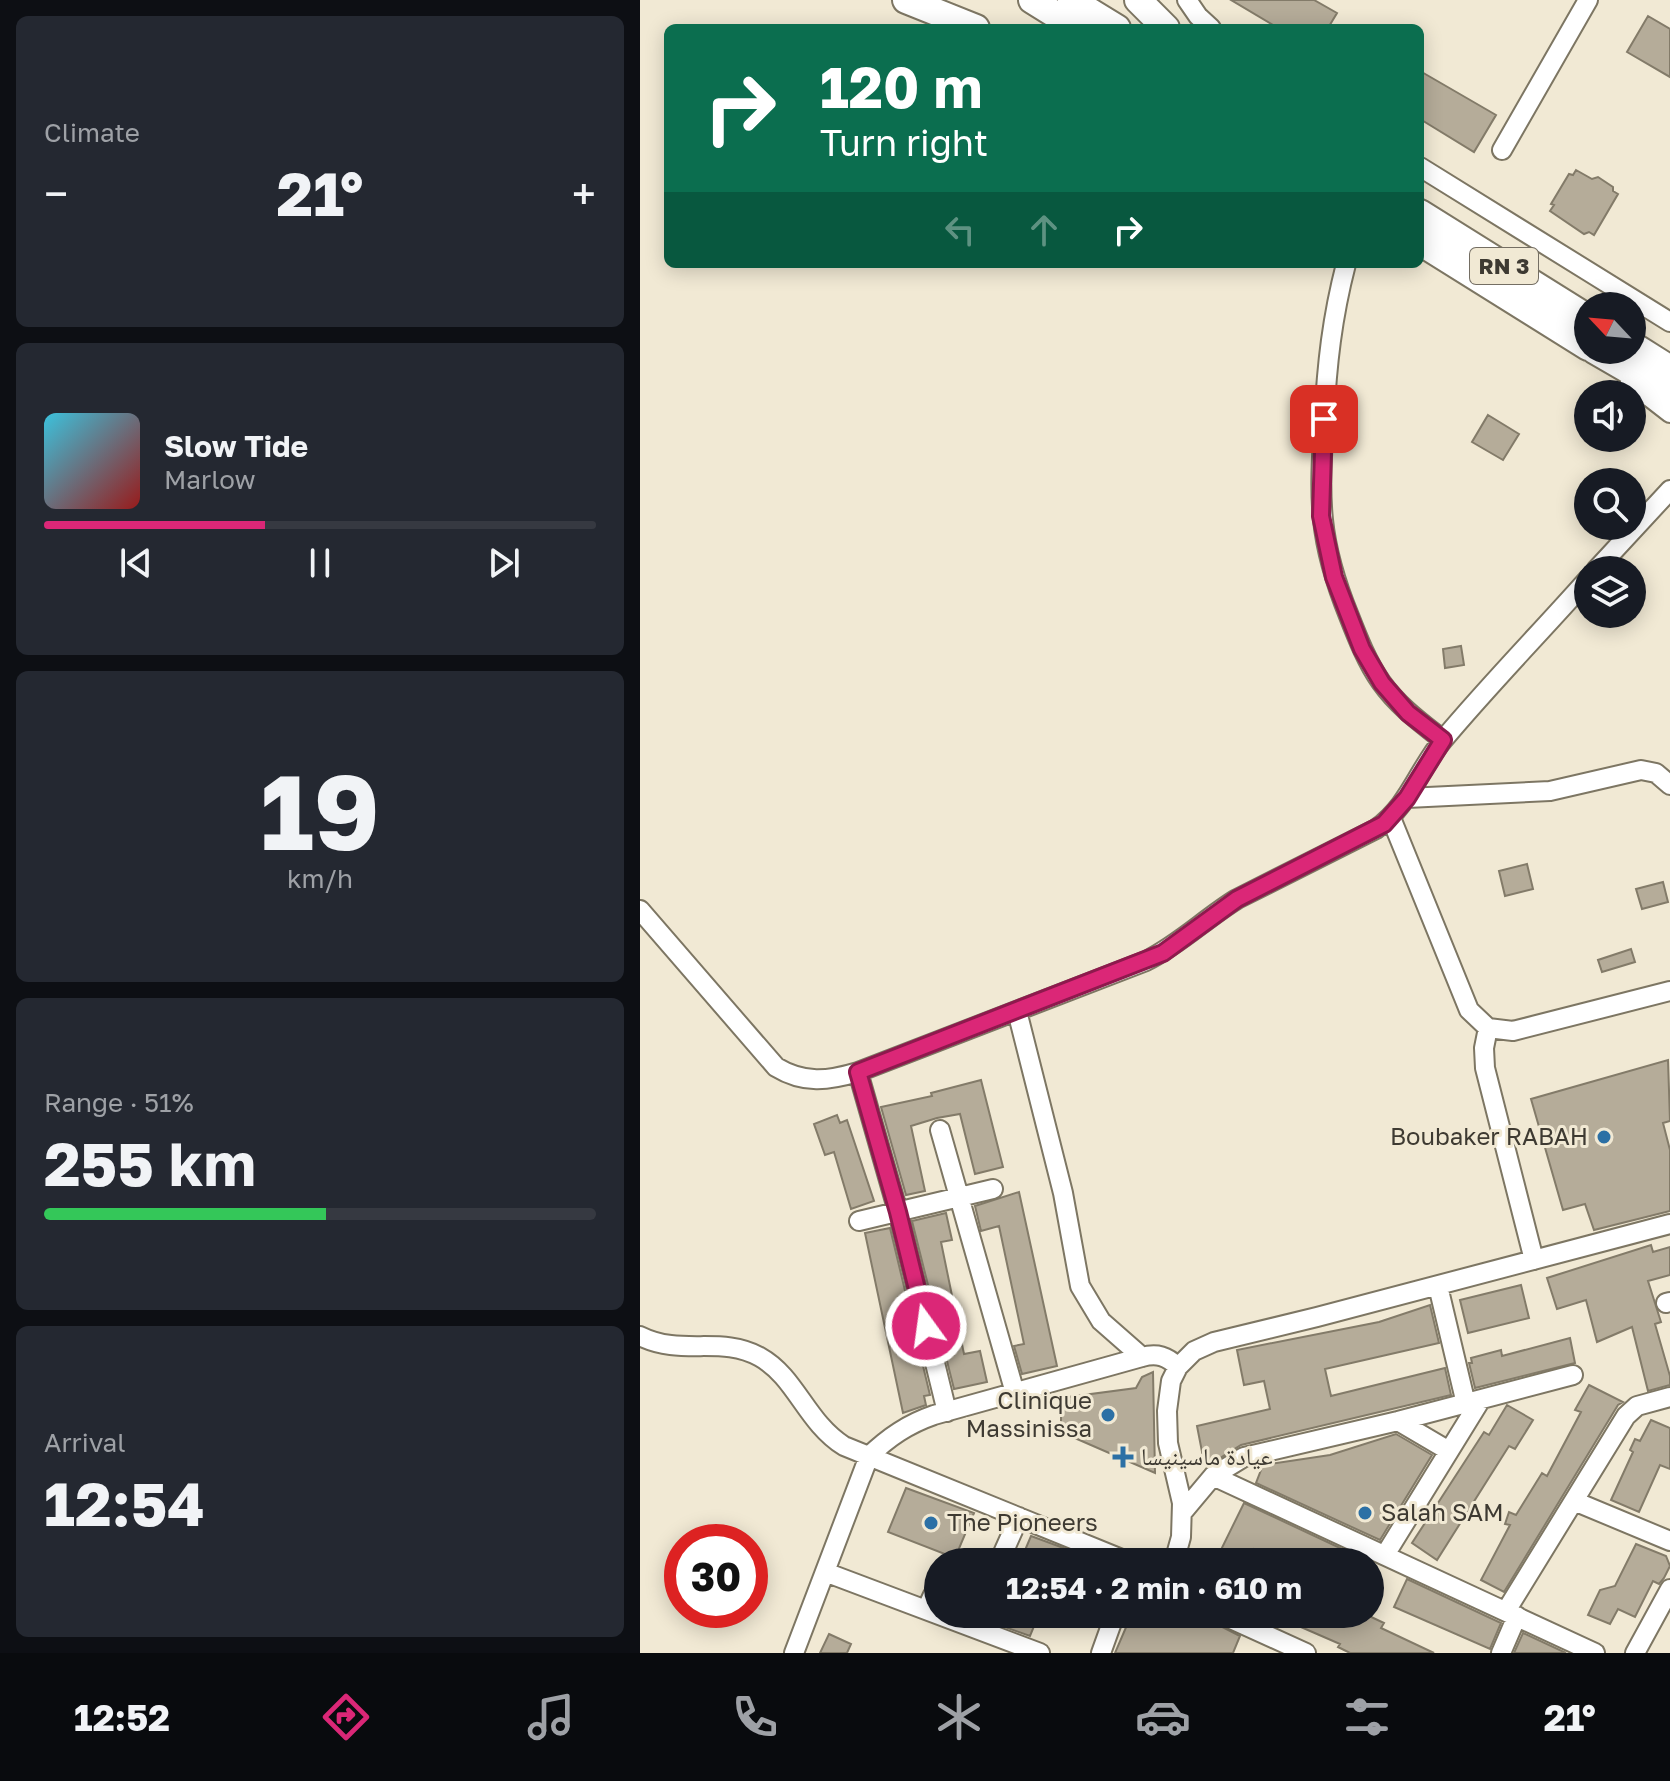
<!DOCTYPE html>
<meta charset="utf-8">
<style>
:root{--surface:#171b24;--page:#242831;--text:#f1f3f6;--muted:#9ea1a6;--line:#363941;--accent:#db2777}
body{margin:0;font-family:"Golos Text","Noto Naskh Arabic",sans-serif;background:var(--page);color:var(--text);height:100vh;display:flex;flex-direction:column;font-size:30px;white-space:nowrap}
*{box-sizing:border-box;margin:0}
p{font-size:26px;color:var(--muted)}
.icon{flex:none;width:44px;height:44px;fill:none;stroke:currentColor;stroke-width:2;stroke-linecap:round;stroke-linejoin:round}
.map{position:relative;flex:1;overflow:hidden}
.panel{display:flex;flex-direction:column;gap:16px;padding:16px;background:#0d0f14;width:640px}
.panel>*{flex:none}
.guide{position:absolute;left:24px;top:24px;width:760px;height:244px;border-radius:12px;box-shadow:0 4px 20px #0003;background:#0b6e4f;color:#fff;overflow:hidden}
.needle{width:52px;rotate:296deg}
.buttons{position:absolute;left:934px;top:292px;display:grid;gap:16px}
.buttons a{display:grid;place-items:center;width:72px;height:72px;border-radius:50%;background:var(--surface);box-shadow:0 4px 20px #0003;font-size:40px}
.speed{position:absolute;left:24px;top:1524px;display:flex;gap:16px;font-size:40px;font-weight:700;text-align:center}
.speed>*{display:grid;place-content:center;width:104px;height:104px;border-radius:50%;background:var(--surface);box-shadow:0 4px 20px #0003;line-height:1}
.speed .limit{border:12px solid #d22;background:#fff;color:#111}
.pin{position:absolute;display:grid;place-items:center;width:68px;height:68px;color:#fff;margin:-34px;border-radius:16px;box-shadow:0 4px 12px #0006}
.me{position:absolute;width:88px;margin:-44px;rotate:346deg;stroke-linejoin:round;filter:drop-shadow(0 0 6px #0008)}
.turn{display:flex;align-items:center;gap:28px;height:168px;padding:0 24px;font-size:36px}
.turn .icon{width:104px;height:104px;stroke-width:2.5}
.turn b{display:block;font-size:56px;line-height:68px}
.lanes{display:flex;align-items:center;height:76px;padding:0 24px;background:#0003;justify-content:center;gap:40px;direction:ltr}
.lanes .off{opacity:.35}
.big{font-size:60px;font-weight:700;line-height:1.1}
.panel .card{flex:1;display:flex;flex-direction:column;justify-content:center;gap:12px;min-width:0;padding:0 28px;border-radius:12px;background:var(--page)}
.panel .dial{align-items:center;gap:0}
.dial b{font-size:104px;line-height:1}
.song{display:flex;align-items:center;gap:24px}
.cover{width:96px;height:96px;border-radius:12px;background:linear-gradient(135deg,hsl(190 70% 55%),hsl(0 70% 35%))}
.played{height:8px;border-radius:4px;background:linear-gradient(90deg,var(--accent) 40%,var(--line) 40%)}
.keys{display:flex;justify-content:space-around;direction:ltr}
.heat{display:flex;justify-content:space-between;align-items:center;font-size:44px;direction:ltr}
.charge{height:12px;border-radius:6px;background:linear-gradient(90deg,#34c759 51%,var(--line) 0)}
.trip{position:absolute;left:284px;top:1548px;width:460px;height:80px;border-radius:40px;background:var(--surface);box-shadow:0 4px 20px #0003;font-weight:700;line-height:80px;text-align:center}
.dock{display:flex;height:128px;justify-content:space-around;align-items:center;background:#090b0e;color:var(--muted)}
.dock .icon{width:56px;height:56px}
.dock .on{color:var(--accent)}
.dock b{font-size:36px;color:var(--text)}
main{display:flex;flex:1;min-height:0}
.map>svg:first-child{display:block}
.building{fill:#b5ac99;stroke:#837b69;stroke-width:2}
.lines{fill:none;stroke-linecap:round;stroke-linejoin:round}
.minor-casing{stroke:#7d7663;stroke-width:22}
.highway-casing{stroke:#7d7663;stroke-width:30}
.minor{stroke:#fff;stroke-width:18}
.highway{stroke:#fff;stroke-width:26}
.route-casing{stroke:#8e194d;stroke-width:20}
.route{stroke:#db2777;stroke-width:14}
.poi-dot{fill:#2c70a5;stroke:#f1e9d4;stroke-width:3}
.labels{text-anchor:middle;stroke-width:6;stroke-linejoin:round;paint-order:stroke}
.shield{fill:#f1e9d4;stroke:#746e63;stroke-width:2}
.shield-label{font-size:22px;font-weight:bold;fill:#3e3a32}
.poi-label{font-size:24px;fill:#3e3a32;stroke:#f1e9d4;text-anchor:start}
</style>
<main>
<section class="panel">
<div class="card"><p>Climate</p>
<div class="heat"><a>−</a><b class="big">21°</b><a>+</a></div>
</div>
<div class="card">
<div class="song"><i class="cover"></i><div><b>Slow Tide</b><p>Marlow</p></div></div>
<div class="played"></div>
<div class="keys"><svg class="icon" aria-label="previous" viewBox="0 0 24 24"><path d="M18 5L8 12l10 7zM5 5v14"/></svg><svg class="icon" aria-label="pause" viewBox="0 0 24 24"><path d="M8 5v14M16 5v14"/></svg><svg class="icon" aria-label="next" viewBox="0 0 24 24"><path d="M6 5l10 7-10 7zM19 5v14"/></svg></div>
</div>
<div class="card dial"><b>19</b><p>km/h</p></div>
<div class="card"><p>Range · 51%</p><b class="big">255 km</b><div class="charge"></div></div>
<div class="card"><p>Arrival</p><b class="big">12:54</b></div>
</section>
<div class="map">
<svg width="1030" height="1653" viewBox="0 0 1030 1653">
<rect width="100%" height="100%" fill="#f1e9d4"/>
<path class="building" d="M591,0H674L697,13L688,28H638Z
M1008,16L1030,29V77L987,52Z
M780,71L856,115L834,152L780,119Z
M936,170L952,179L958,177L973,187V191L978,194L954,235L949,232L944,234L910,211L914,205L911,204L929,174L933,175Z
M848,415L879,434L863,460L832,442Z
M821,646L824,665L805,668L803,649Z
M887,864L893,889L865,896L859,871Z
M1023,882L1028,902L1002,909L996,889Z
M991,949L995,962L962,972L958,960Z
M1028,1060L1030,1121L1023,1123L1030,1150V1211L954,1230L945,1204L923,1210L891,1099Z
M341,1080L363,1167L335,1174L320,1114L297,1118L271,1126L285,1191L266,1195L241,1107L292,1096L291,1093Z
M197,1115L200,1123L207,1120L234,1201L211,1209L194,1152L185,1155L174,1124Z
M379,1192L417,1366L382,1374L374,1346L384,1344L359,1226L341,1231L335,1206Z
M306,1213L312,1240L301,1242L324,1354L340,1351L347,1382L314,1389L272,1221Z
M250,1228L290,1395L284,1396L286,1405L263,1413L225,1233Z
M1011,1245L1013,1252L1030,1247V1275L1008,1281L1021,1322L1015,1324L1030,1376V1385L1008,1391L992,1327L957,1342L946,1300L917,1309L907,1278Z
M881,1285L889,1318L828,1333L820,1300Z
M790,1305L799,1343L685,1369L691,1396L805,1368L811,1395L601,1445L580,1458L564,1462L557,1426L630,1409L624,1381L604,1385L597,1350L739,1322Z
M930,1338L935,1363L835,1388L829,1363H832L831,1358L861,1350L862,1356Z
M513,1372L515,1473L421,1432V1398L496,1388L502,1377Z
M949,1385L983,1402L978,1405L864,1592L841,1580L870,1525L865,1524L869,1512L876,1515L902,1473L907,1476L941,1412L935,1410Z
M867,1405L893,1420L875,1449L869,1446L797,1560L772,1543L844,1432L849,1435Z
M1011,1420L1030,1428V1469L1020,1465L999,1512L971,1500L993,1452L990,1450L995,1439L1000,1441Z
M756,1434L792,1455L740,1540L616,1483L623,1465L690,1455Z
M266,1488L334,1513L315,1558L248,1532Z
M604,1503L730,1562H641L614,1549L608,1562H575Z
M391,1536L429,1550L456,1562H380Z
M996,1544L1026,1556L1030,1566L1024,1578L1019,1584L1013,1581L995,1617L978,1609L970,1624L948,1615L960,1590L975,1586Z
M767,1579L861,1623L850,1649L754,1607Z
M368,1614H399L390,1636L362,1626Z
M488,1614H557L600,1636L593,1653H475L487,1625L484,1624Z
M631,1614H725L744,1623L741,1628L794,1653H710L698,1647L700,1644Z
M883,1633L926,1653H874Z
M189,1634L211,1644L207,1653H180Z"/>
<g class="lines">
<g class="minor-casing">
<path id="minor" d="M547,0L558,16L571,28
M862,150L948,0
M780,167L1030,322
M706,264C692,318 687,364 684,420C679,501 678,540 709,616C718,639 727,662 741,682C758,706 780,722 803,740
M990,382L1030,413
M956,570L1030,490
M767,798L910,791L1001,770L1016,773L1030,785
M751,818L829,1010L848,1028L873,1031L1030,991
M0,910L136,1067C164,1084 188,1081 218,1072L506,961C540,944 566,918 597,899L736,829C769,806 778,770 803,740C849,685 900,633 948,579
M377,1011L423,1193L440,1286L461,1321L502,1357
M848,1028L844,1048L845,1068L894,1260
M218,1072L258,1212L307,1412
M300,1130L375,1393
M219,1221L353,1189
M798,1286L826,1404
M1026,1303L1030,1302
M0,1336C42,1357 81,1335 120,1357C156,1377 166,1422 204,1446L489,1562
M758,1421L809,1451
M573,1476L955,1653
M934,1501L1030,1541
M542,1513L573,1476L604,1457L758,1421L933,1375
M745,1555L840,1401
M359,1562L379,1517
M534,1562L541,1537L542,1503L528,1443L527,1411L531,1381L538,1367L554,1351L574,1342L677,1317L1030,1224
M185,1572L400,1653
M286,1610L293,1595L298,1593
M866,1611L986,1416L997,1406L1030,1397
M580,1614L666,1653
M154,1653L229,1456C249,1437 268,1424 294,1415L502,1357C517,1353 527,1356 538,1367
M461,1653L475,1614
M861,1653L877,1616
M995,1653L1030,1589"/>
</g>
<g class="highway-casing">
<path id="highway" d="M266,0L336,28
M392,0L437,28
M431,0L477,28
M498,0L526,28
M780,213L948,318
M780,242L948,347
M992,345L1030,369
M954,350L1030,394"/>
</g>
<use href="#minor" class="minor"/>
<use href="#highway" class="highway"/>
</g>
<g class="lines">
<g class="route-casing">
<path id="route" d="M286,1326L258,1212L218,1072L523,953L597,899L744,824L767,798L803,740L768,713L742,683L722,649L694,577L681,516L684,419"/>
</g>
<use href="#route" class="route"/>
</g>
<g class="poi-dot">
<circle cx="964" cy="1137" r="8"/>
<circle cx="468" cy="1415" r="8"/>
<path d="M479 1445h8v8h8v8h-8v8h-8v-8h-8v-8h8z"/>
<circle cx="725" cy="1513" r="8"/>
<circle cx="291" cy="1523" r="8"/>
</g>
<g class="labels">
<rect class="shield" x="830" y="248" width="68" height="36" rx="6"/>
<g class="shield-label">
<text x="864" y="274">RN 3</text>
</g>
<g class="poi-label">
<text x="948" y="1145" text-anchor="end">Boubaker RABAH</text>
<text x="452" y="1409" text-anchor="end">Clinique<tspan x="452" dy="28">Massinissa</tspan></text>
<text x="501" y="1465">عيادة ماسينيسا</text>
<text x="741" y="1521">Salah SAM</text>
<text x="307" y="1531">The Pioneers</text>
</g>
</g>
</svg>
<div class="buttons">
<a><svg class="needle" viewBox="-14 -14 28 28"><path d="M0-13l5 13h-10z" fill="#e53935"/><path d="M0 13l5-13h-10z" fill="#9ea1a6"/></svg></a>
<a><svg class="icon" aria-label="sound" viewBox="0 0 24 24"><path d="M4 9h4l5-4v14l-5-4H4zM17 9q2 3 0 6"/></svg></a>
<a><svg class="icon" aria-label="search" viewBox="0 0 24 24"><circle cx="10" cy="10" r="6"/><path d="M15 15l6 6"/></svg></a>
<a><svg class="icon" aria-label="layers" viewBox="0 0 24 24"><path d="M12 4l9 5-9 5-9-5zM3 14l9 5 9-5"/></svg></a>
</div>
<div class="speed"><div class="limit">30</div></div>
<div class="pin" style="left:684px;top:419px;background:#d93025"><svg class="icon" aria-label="arrive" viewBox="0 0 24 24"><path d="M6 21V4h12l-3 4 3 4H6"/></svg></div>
<svg class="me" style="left:286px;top:1326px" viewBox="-20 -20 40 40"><circle r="17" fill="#db2777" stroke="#fff" stroke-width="3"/><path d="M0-11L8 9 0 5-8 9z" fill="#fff"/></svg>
<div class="trip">12:54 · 2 min · 610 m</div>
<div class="guide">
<div class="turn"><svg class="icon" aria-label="right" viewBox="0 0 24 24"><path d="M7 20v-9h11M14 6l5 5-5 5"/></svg><div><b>120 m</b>Turn right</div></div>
<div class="lanes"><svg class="icon off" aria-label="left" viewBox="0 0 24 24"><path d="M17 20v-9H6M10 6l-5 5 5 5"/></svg><svg class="icon off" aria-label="ahead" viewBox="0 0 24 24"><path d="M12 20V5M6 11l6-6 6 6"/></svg><svg class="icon" aria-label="right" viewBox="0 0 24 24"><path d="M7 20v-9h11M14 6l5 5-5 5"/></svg></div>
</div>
</div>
</main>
<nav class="dock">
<b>12:52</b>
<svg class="icon on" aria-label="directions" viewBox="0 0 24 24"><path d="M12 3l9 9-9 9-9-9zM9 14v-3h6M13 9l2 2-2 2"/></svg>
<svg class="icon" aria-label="music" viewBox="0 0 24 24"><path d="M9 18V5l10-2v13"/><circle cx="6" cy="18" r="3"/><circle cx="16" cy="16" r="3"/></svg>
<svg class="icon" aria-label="phone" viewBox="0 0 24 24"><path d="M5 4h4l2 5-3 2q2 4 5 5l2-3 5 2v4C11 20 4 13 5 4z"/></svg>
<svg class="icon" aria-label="climate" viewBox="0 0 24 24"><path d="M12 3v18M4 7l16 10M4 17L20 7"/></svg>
<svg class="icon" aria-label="car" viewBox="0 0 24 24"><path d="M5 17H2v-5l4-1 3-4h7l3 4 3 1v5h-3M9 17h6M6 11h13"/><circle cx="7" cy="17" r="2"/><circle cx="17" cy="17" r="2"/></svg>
<svg class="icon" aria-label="filters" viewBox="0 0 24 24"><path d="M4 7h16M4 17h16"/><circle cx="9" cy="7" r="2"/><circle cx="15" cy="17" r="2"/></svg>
<b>21°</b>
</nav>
